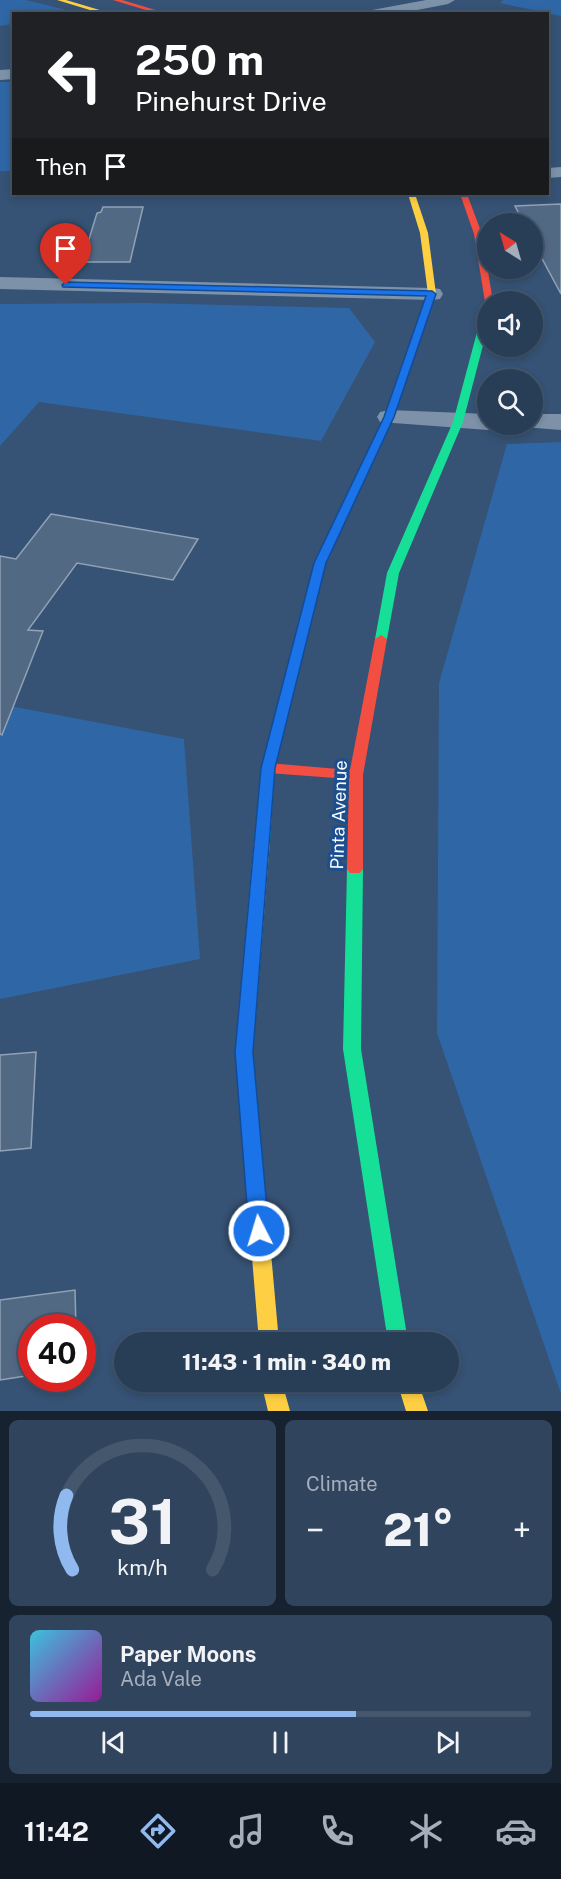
<!DOCTYPE html>
<meta charset="utf-8">
<style>
:root{--surface:#283e57;--page:#30455d;--text:#f1f3f6;--muted:#a5aeba;--line:#44576d;--accent:#90b9f0}
body{margin:0;font-family:"Public Sans",sans-serif;background:var(--page);color:var(--text);height:100vh;display:flex;flex-direction:column;font-size:22px;white-space:nowrap}
*{box-sizing:border-box;margin:0}
p{font-size:20px;color:var(--muted)}
.icon{flex:none;width:33px;height:33px;fill:none;stroke:currentColor;stroke-width:2;stroke-linecap:round;stroke-linejoin:round}
.map{position:relative;height:1411px;overflow:hidden}
.panel{display:flex;flex-direction:column;gap:9px;padding:9px;background:#162230;flex:1}
.panel>*{flex:none}
.hud{position:absolute;left:12px;top:12px;width:537px;height:183px;border-radius:0px;box-shadow:0 3px 9px #0003,0 0 0 2px var(--line);background:#202124;color:#fff;overflow:hidden}
.needle{width:39px;rotate:323deg}
.tools{position:absolute;left:477px;top:213px;display:grid;gap:12px}
.tools a{display:grid;place-items:center;width:66px;height:66px;border-radius:50%;background:var(--surface);box-shadow:0 3px 9px #0003,0 0 0 2px var(--line);font-size:30px}
.speed{position:absolute;left:18px;top:1314px;display:flex;gap:12px;font-size:30px;font-weight:700;text-align:center}
.speed>*{display:grid;place-content:center;width:78px;height:78px;border-radius:50%;background:var(--surface);box-shadow:0 3px 9px #0003,0 0 0 2px var(--line);line-height:1}
.speed .limit{border:9px solid #d22;background:#fff;color:#111}
.pin{position:absolute;display:grid;place-items:center;width:51px;height:51px;color:#fff;margin:-62px -26px;border-radius:50% 50% 50% 0;rotate:-45deg;box-shadow:0 0 6px #0007}
.pin .icon{rotate:45deg}
.me{position:absolute;width:66px;margin:-33px;rotate:355deg;stroke-linejoin:round;filter:drop-shadow(0 0 4px #0008)}
.turn{display:flex;align-items:center;gap:21px;height:126px;padding:0 24px;font-size:27px}
.turn .icon{width:78px;height:78px;stroke-width:2.5}
.turn b{display:block;font-size:42px;line-height:51px}
.then{display:flex;align-items:center;height:57px;padding:0 24px;background:#0003;gap:12px;font-size:22px}
.big{font-size:45px;font-weight:800;line-height:1.1}
.panel .widget{flex:1;display:flex;flex-direction:column;justify-content:center;gap:9px;min-width:0;padding:0 21px;border-radius:9px;background:var(--page)}
.panel .dial{align-items:center;gap:0}
.dial svg{height:156px;overflow:visible;fill:none;stroke:var(--line);stroke-width:7;stroke-linecap:round;text-anchor:middle}
.dial text{fill:var(--text);stroke:none}
.song{display:flex;align-items:center;gap:18px}
.cover{width:72px;height:72px;border-radius:9px;background:linear-gradient(135deg,hsl(190 70% 55%),hsl(300 70% 35%))}
.played{height:6px;border-radius:3px;background:linear-gradient(90deg,var(--accent) 65%,var(--line) 65%)}
.keys{display:flex;justify-content:space-around;direction:ltr}
.heat{display:flex;justify-content:space-between;align-items:center;font-size:33px;direction:ltr}
.panel .tiles{flex:1;display:grid;gap:9px;grid-template-columns:1fr 1fr}
.widget:last-child{grid-column:span 2}
.trip{position:absolute;left:114px;top:1332px;width:345px;height:60px;border-radius:30px;background:var(--surface);box-shadow:0 3px 9px #0003,0 0 0 2px var(--line);font-weight:800;line-height:60px;text-align:center}
.tab-bar{display:flex;height:96px;justify-content:space-around;align-items:center;background:#101923;color:var(--muted)}
.tab-bar .icon{width:42px;height:42px}
.tab-bar .on{color:var(--accent)}
.tab-bar b{font-size:27px;color:var(--text)}
.map>svg:first-child{display:block}
.green{fill:#2f66a5}
.building{fill:#526984;stroke:#92a2b6;stroke-width:1.5}
.lines{fill:none;stroke-linecap:round;stroke-linejoin:round}
.street{fill:#7d92a8;fill-rule:evenodd}
.fast{fill:#16e098;fill-rule:evenodd}
.slow{fill:#ffcf43;fill-rule:evenodd}
.jam{fill:#f24e42;fill-rule:evenodd}
.route{fill:#1a73e8;stroke:#114b97;stroke-width:1.5}
.labels{text-anchor:middle;stroke-width:6;stroke-linejoin:round;paint-order:stroke}
.street-label{font-size:18px;fill:#fff;stroke:#1b4f8f}
</style>
<div class="map">
<svg width="561" height="1411" viewBox="0 0 561 1411">
<rect width="100%" height="100%" fill="#365274"/>
<path class="green" d="M0,0H26L79,13L14,14L13,24L0,26Z
M503,0H561V16L500,3Z
M0,82H13V171H0Z
M145,303L349,308L375,342L321,441L39,402L0,446V304Z
M561,442V1394L437,1033L439,683L507,444Z
M0,704L184,739L200,959L0,999Z"/>
<path class="building" d="M561,204V294L532,240V224H524L515,206Z
M103,207H143L130,262H82L97,213L101,212Z
M51,514L198,539L173,580L77,563L28,630L43,631L2,735L0,734V556L16,559Z
M36,1052L31,1148L0,1151V1055Z
M75,1290L76,1328H32V1375L0,1380V1300Z"/>
<g class="lines">
<path class="street" d="M426,0H455L448,4L397,14H366L372,10Z
M14,69V79L0,80V70Z
M561,167V177L548,178V168Z
M0,277L432,288L440,289L443,294L440,299L432,300L0,289Z
M389,410L488,414V424H499L488,430L380,422L377,417L380,412Z
M532,414H561V430L523,427L521,424H532Z"/>
<path class="fast" d="M488,303V326L463,422L399,573L387,639L381,643L376,642L375,639L387,573L453,422L484,306Z
M405,367L410,370L394,417L326,563L275,768L270,841L267,845H257L254,841L261,768L314,563L384,417L400,370Z
M355,863L360,865L363,869L361,1049L408,1342H388L343,1049L347,869L350,865Z"/>
<path class="slow" d="M57,0H66L113,14H103Z
M408,194H415L428,233L436,294L410,370L405,373L400,370L428,294L420,233Z
M262,835L267,837L270,841L253,1052L279,1342H259L235,1052L254,841L257,837Z
M261,1382H282L290,1411H268Z
M397,1382H418L428,1411H406Z"/>
<path class="jam" d="M113,0H122L169,14H159Z
M460,194H467L482,234L493,302H488V304L485,302L474,234Z
M381,635L387,639L363,775V869L360,873H350L347,869L349,779L268,773L261,768L268,763L350,770L375,639Z"/>
</g>
<path class="route" d="M66,282L432,291L436,294L394,417L326,563L275,768L253,1052L269,1231L266,1237L259,1240L252,1237L249,1231L235,1052L261,768L314,563L384,417L426,296L63,287L62,285Z"/>
<g class="labels">
<g class="street-label">
<text transform="translate(339 815) rotate(-88)" y="6">Pinta Avenue</text>
</g>
</g>
</svg>
<div class="tools">
<a><svg class="needle" viewBox="-14 -14 28 28"><path d="M0-13l5 13h-10z" fill="#e53935"/><path d="M0 13l5-13h-10z" fill="#a5aeba"/></svg></a>
<a><svg class="icon" aria-label="sound" viewBox="0 0 24 24"><path d="M4 9h4l5-4v14l-5-4H4zM17 9q2 3 0 6"/></svg></a>
<a><svg class="icon" aria-label="search" viewBox="0 0 24 24"><circle cx="10" cy="10" r="6"/><path d="M15 15l6 6"/></svg></a>
</div>
<div class="speed"><div class="limit">40</div></div>
<div class="pin" style="left:66px;top:285px;background:#d93025"><svg class="icon" aria-label="arrive" viewBox="0 0 24 24"><path d="M6 21V4h12l-3 4 3 4H6"/></svg></div>
<svg class="me" style="left:259px;top:1231px" viewBox="-20 -20 40 40"><circle r="17" fill="#1a73e8" stroke="#fff" stroke-width="3"/><path d="M0-11L8 9 0 5-8 9z" fill="#fff"/></svg>
<div class="trip">11:43 · 1 min · 340 m</div>
<div class="hud">
<div class="turn"><svg class="icon" aria-label="left" viewBox="0 0 24 24"><path d="M17 20v-9H6M10 6l-5 5 5 5"/></svg><div><b>250 m</b>Pinehurst Drive</div></div>
<div class="then">Then<svg class="icon" aria-label="arrive" viewBox="0 0 24 24"><path d="M6 21V4h12l-3 4 3 4H6"/></svg></div>
</div>
</div>
<section class="panel">
<div class="tiles">
<div class="widget dial"><svg viewBox="0 0 100 80">
<path d="M14 69A42 42 0 1 1 86 69"/>
<path d="M14 69A42 42 0 0 1 11 31" stroke="#90b9f0"/>
<text x="50" y="56" font-size="32" font-weight="700">31</text>
<text x="50" y="72" font-size="11">km/h</text>
</svg></div>
<div class="widget"><p>Climate</p>
<div class="heat"><a>−</a><b class="big">21°</b><a>+</a></div>
</div>
<div class="widget">
<div class="song"><i class="cover"></i><div><b>Paper Moons</b><p>Ada Vale</p></div></div>
<div class="played"></div>
<div class="keys"><svg class="icon" aria-label="previous" viewBox="0 0 24 24"><path d="M18 5L8 12l10 7zM5 5v14"/></svg><svg class="icon" aria-label="pause" viewBox="0 0 24 24"><path d="M8 5v14M16 5v14"/></svg><svg class="icon" aria-label="next" viewBox="0 0 24 24"><path d="M6 5l10 7-10 7zM19 5v14"/></svg></div>
</div>
</div>
</section>
<nav class="tab-bar">
<b>11:42</b>
<svg class="icon on" aria-label="directions" viewBox="0 0 24 24"><path d="M12 3l9 9-9 9-9-9zM9 14v-3h6M13 9l2 2-2 2"/></svg>
<svg class="icon" aria-label="music" viewBox="0 0 24 24"><path d="M9 18V5l10-2v13"/><circle cx="6" cy="18" r="3"/><circle cx="16" cy="16" r="3"/></svg>
<svg class="icon" aria-label="phone" viewBox="0 0 24 24"><path d="M5 4h4l2 5-3 2q2 4 5 5l2-3 5 2v4C11 20 4 13 5 4z"/></svg>
<svg class="icon" aria-label="climate" viewBox="0 0 24 24"><path d="M12 3v18M4 7l16 10M4 17L20 7"/></svg>
<svg class="icon" aria-label="car" viewBox="0 0 24 24"><path d="M5 17H2v-5l4-1 3-4h7l3 4 3 1v5h-3M9 17h6M6 11h13"/><circle cx="7" cy="17" r="2"/><circle cx="17" cy="17" r="2"/></svg>
</nav>
